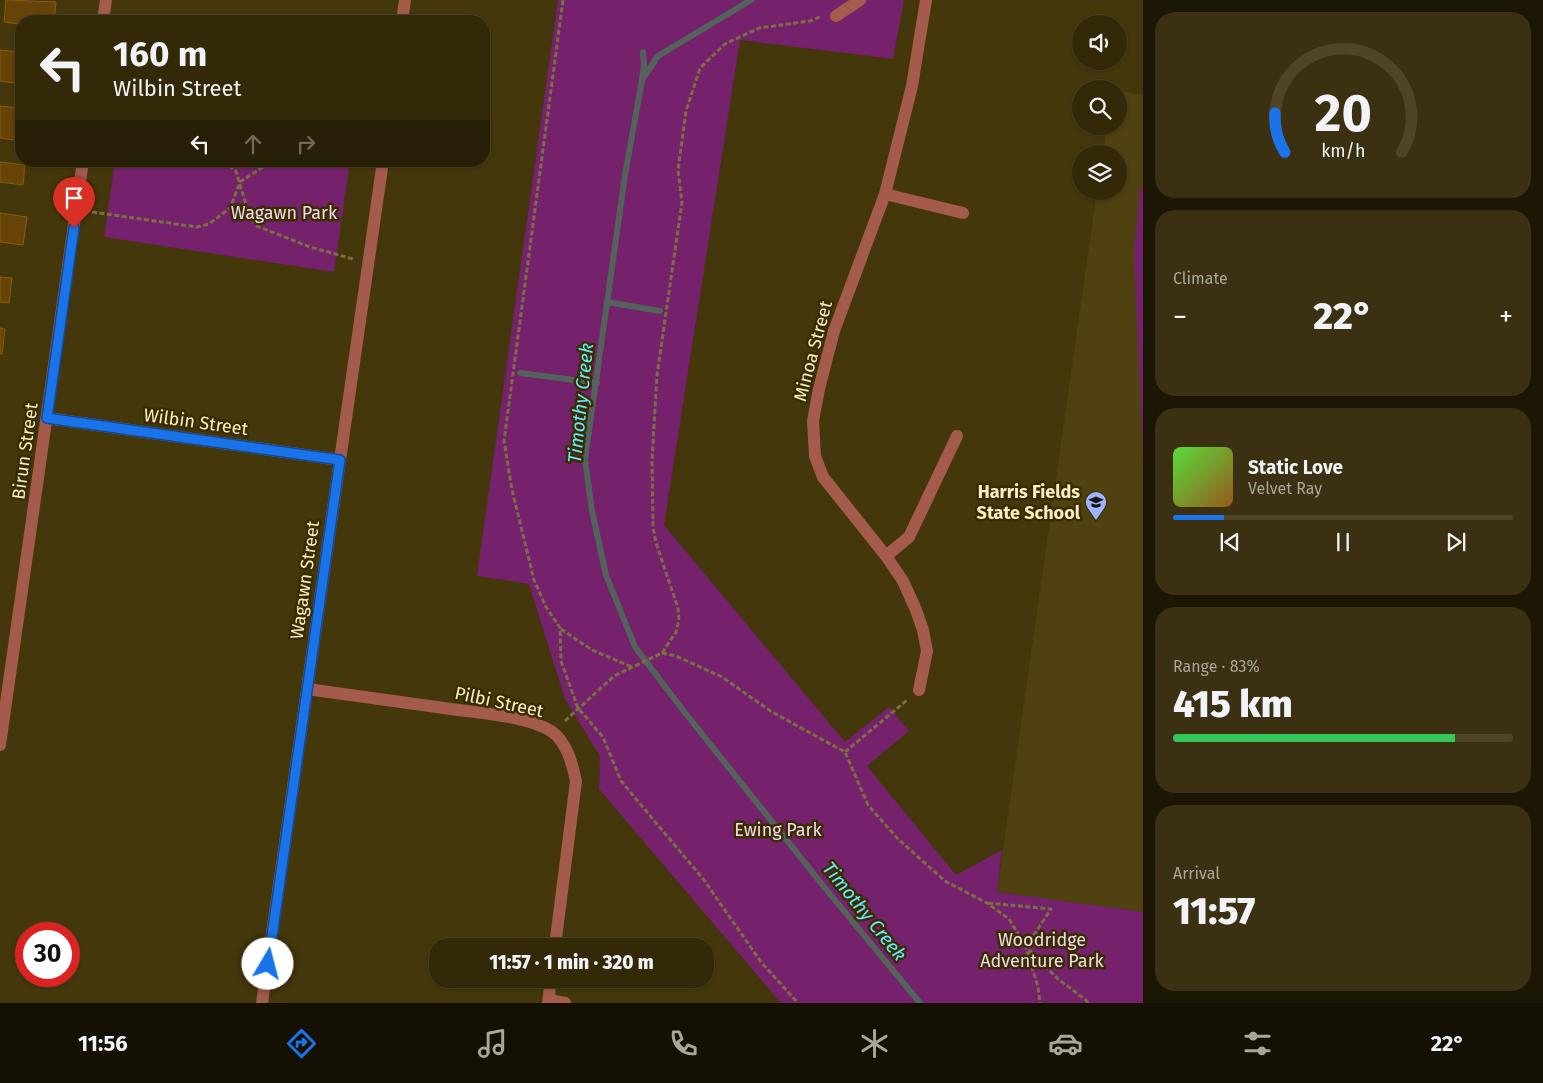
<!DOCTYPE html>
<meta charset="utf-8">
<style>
:root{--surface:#332908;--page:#3b3112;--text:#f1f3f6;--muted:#a9a69c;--line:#4e4529;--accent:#1a73e8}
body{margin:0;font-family:"Fira Sans",sans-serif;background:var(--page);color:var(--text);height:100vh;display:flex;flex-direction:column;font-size:19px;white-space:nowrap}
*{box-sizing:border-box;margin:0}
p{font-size:16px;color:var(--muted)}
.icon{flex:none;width:28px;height:28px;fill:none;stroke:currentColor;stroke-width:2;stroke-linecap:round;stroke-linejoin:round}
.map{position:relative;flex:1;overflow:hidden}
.side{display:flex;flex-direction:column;gap:12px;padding:12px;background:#1c1704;width:400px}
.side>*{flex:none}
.hud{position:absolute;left:15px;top:15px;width:475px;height:152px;border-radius:20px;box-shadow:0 1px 4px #0004,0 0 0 1px var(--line);background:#332908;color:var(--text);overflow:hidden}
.controls{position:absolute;left:1072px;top:15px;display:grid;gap:10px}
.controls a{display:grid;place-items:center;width:55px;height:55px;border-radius:50%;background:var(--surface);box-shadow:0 1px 4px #0004,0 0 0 1px var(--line);font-size:25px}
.speed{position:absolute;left:15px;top:922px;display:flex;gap:10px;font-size:25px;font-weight:700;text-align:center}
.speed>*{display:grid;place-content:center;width:65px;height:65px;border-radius:50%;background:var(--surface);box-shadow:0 1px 4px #0004,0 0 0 1px var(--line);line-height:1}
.speed .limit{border:8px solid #d22;background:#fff;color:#111}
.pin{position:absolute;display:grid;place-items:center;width:42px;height:42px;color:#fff;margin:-51px -21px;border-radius:50% 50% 50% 0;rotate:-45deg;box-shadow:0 0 5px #0007}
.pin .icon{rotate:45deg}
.me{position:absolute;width:55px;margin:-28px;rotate:8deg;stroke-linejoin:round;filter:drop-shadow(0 0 4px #0008)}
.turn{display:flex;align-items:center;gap:18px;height:105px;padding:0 15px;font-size:22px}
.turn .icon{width:65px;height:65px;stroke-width:2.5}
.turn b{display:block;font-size:35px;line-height:42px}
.lanes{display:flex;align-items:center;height:48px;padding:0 15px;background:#0003;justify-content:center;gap:25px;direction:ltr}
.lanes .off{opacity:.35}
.big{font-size:38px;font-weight:800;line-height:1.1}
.side .card{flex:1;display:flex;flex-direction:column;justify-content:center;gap:8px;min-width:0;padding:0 18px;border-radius:20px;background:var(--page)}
.side .dial{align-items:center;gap:0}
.dial svg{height:130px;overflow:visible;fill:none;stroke:var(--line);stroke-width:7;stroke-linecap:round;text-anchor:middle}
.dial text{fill:var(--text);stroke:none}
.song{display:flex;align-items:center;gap:15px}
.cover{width:60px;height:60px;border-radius:8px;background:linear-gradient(135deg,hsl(110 70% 55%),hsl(30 70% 35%))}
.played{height:5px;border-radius:2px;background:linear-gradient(90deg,var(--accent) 15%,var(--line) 15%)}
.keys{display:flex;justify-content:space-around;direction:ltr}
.heat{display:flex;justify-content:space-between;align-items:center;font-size:28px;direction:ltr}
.charge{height:8px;border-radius:4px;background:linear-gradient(90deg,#34c759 83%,var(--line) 0)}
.trip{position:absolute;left:429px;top:938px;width:285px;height:50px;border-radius:20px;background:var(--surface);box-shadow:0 1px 4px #0004,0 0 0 1px var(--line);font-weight:800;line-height:50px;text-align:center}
.dock{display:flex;height:80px;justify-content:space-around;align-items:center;background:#141003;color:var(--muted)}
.dock .icon{width:35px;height:35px}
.dock .on{color:var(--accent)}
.dock b{font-size:22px;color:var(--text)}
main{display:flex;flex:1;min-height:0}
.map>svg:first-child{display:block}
.built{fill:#4f4210}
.green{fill:#75216c}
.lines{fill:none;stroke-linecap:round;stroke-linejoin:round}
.stream{stroke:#53625a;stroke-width:6}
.building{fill:#664308;stroke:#895b0c}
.path{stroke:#7b6e44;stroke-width:3;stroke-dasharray:5 2.5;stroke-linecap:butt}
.service{stroke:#a55b4b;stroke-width:12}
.minor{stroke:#a55b4b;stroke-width:12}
.route-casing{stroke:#114b97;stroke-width:12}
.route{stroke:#1a73e8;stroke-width:9}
.labels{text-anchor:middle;stroke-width:5;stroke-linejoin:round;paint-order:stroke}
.park-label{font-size:18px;fill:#f2d9ed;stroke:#392d00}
.street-label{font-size:18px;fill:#f9eec7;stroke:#392d00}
.poi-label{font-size:18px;font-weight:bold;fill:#f9eec7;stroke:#392d00;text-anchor:end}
.water-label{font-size:19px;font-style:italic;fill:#66e5fe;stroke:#392d00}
</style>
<main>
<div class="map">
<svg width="1143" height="1003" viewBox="0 0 1143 1003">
<rect width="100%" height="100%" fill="#44370b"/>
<path class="built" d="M1119,91L1143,95V912L997,892L1097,191H1119V154H1103L1107,126H1119Z"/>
<path class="green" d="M558,0H904L893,59L740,40L664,525L845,742L889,707L909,731L867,766L956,875L1002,850L997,892L1143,912V1003H781L599,789L600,756L565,699L529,584L477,576Z
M115,161H350L334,272L104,237Z
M1143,186V459L1134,254L1140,189Z"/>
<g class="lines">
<path class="stream" d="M751,0L658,56L642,80L625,175L585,459L592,511L606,575L635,647L686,714L825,888L920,1003
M642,78L644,65L643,52
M607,302L660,311
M520,373L597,383"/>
</g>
<path class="building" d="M6,0L56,2L54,21H21V24L4,22Z
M0,50L21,52V84L0,81Z
M0,106L21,108V141L0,138Z
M0,162L25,165L23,185L0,182Z
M0,213L27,217L23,245L0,242Z
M0,277L12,278L9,303L0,302Z
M0,328L5,329L2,354H0Z"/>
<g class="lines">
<path class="path" d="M563,0L504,441L512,490L534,580L546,607L560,628L561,661L578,708L603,737L621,781L704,880L761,962L798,1003
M223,161L236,171L250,218L257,226L310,247L353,259
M92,212L197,227L209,224L230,208L240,182L272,161
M561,629L592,650L632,667
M662,653L676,656L722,677L772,712L845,752L868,805L898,839L945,881L987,903L1009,919L1026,947L1038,987L1040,1003
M565,721L614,676L662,653L676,632L679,620L678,608L656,543L653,527L652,460L657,375L682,202L678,170L686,111L700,68L725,44L759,28L810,21L820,17
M845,752L907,700
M988,903L1051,909L1026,947L1058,979L1086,1000L1088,1003"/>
<path class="service" d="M836,16L860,0"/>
<path class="minor" d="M103,21L106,0
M402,21L405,0
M885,194L963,213
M47,418L340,460
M886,556L909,537L957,436
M307,689C355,696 403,702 451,709C479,713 528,716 551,731C567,742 572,763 576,781L555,946
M919,690L927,651L923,630L916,610L903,581L886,556L823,477L815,456L813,421L819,389L834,331L885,194L912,86L926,0
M0,745L83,161
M549,1000L565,1003
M262,1003L383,161
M548,1003L551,979"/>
</g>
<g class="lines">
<g class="route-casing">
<path id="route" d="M74,228L47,418L340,460L268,964"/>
</g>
<use href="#route" class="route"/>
</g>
<defs>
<g id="school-pin" transform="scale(1.125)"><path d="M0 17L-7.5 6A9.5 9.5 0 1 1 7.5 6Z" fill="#a0b3fd" stroke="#392d00"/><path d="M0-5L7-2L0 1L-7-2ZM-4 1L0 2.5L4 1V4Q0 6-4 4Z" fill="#111"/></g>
</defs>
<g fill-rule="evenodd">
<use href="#school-pin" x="1096" y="502"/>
</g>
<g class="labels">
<g class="park-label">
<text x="284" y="219">Wagawn Park</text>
<text x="778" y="836">Ewing Park</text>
<text x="1042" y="946">Woodridge<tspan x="1042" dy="21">Adventure Park</tspan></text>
</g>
<g class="street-label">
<text transform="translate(813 351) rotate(-75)" y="6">Minoa Street</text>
<text transform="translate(196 422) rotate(8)" y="6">Wilbin Street</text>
<text transform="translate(25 451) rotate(-82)" y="6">Birun Street</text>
<text transform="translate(305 580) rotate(-82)" y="6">Wagawn Street</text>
<text transform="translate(499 702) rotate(12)" y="6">Pilbi Street</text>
</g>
<g class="poi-label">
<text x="1080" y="498">Harris Fields<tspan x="1080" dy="21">State School</tspan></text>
</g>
<g class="water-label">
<text transform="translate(580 403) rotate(-84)" y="7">Timothy Creek</text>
<text transform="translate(865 911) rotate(51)" y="7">Timothy Creek</text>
</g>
</g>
</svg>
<div class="controls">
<a><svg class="icon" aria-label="sound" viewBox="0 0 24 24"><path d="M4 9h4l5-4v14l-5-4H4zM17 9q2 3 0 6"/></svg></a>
<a><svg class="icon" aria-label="search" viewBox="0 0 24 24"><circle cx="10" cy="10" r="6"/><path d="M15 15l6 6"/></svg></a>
<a><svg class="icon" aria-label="layers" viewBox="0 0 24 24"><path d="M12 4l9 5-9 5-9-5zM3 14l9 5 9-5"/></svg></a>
</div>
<div class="speed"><div class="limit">30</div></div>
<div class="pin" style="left:74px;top:228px;background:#d93025"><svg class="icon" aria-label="arrive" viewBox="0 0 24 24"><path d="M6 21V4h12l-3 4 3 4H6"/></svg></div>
<svg class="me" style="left:268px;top:964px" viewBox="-20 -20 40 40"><circle r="19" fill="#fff"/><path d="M0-13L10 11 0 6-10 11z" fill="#1a73e8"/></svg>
<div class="trip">11:57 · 1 min · 320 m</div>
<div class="hud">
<div class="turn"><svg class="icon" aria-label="left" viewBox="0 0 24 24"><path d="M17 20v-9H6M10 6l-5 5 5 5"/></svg><div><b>160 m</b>Wilbin Street</div></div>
<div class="lanes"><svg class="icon" aria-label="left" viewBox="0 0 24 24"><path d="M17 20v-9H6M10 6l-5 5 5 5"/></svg><svg class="icon off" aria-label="ahead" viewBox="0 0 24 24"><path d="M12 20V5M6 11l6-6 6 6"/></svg><svg class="icon off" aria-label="right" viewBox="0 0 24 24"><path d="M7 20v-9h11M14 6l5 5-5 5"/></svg></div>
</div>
</div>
<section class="side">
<div class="card dial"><svg viewBox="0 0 100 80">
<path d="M14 69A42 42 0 1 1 86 69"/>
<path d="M14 69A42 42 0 0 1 8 45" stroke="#1a73e8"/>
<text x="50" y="56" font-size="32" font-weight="700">20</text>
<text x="50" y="72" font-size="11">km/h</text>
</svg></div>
<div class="card"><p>Climate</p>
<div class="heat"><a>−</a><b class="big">22°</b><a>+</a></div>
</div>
<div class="card">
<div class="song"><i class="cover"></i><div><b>Static Love</b><p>Velvet Ray</p></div></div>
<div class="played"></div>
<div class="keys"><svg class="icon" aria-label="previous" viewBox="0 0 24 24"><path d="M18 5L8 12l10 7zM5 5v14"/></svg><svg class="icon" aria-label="pause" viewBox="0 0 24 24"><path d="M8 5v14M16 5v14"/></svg><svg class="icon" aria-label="next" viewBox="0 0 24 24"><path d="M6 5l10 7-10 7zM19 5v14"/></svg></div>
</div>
<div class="card"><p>Range · 83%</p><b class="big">415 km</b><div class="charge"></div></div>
<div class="card"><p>Arrival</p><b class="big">11:57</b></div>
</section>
</main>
<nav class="dock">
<b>11:56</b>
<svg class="icon on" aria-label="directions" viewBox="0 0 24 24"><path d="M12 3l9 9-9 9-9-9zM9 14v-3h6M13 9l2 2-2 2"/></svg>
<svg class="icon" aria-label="music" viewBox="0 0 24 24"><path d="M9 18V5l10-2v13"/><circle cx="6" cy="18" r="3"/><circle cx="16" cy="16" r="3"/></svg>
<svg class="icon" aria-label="phone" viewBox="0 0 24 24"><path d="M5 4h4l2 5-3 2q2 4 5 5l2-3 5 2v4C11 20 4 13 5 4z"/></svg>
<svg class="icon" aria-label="climate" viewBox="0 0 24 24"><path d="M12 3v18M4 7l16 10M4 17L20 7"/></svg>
<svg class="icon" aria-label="car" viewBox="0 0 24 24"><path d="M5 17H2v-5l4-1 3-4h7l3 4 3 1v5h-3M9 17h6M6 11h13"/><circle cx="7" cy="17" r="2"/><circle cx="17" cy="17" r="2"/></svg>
<svg class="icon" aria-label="filters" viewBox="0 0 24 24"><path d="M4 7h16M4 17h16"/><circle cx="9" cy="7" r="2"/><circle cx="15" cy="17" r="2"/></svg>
<b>22°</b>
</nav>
